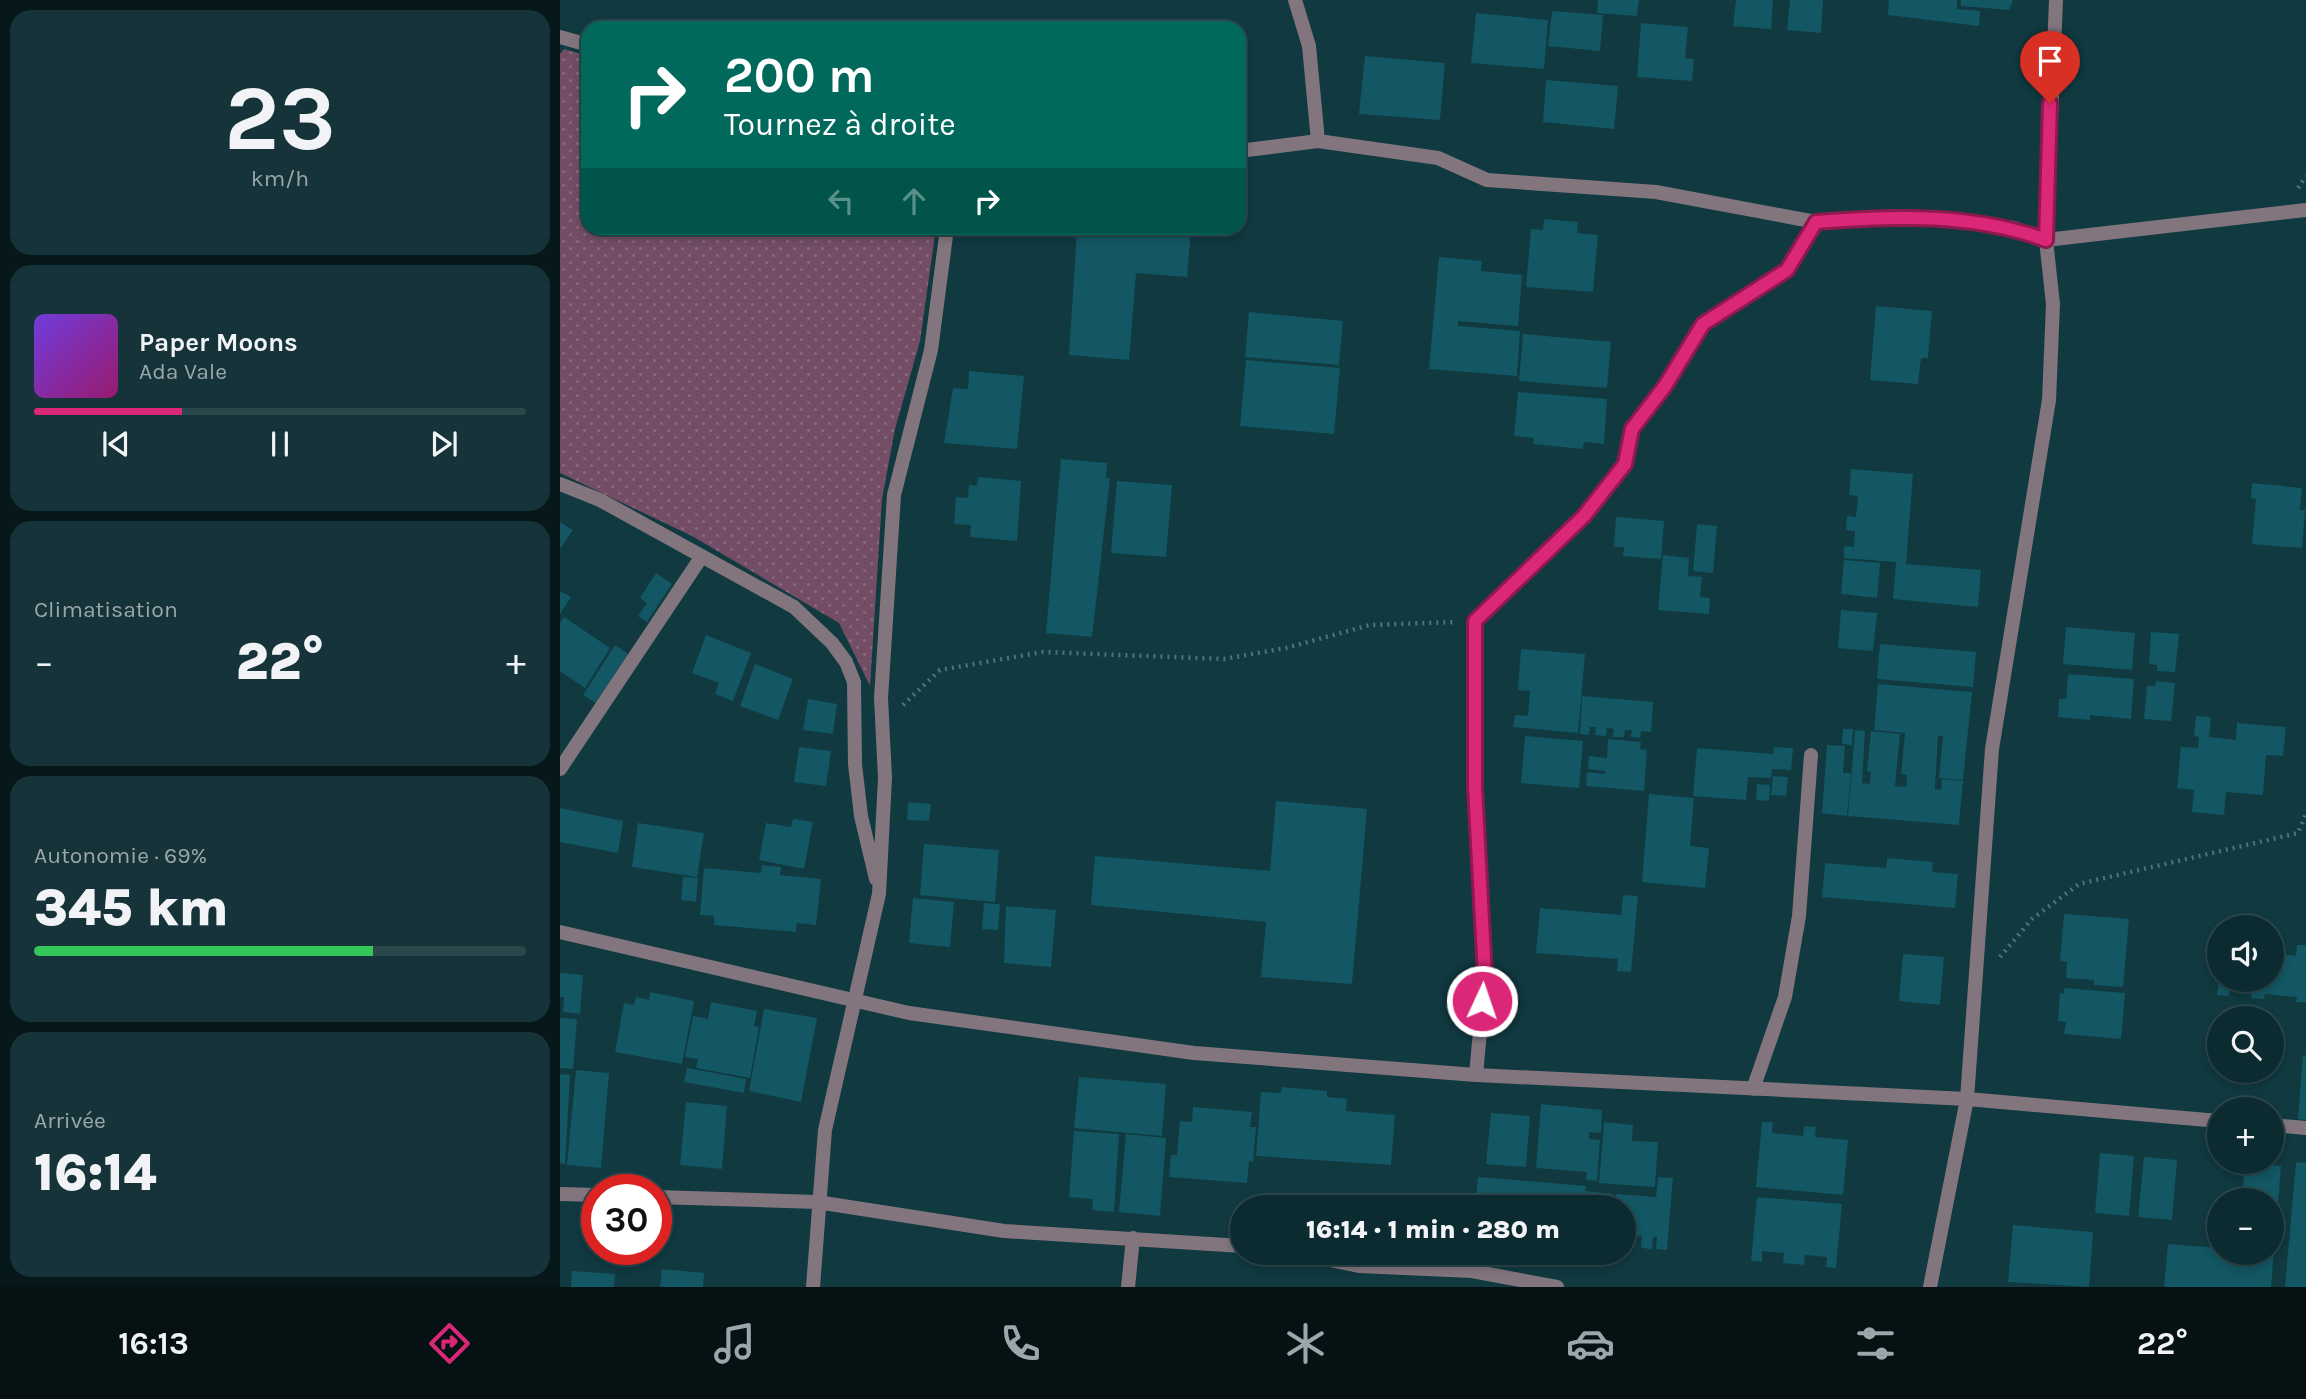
<!DOCTYPE html>
<html lang="fr">
<meta charset="utf-8">
<style>
:root{--surface:#0c2b30;--page:#153338;--text:#f1f3f6;--muted:#9aa7ab;--line:#2c474c;--accent:#db2777}
body{margin:0;font-family:Karla,sans-serif;background:var(--page);color:var(--text);height:100vh;display:flex;flex-direction:column;font-size:26px;white-space:nowrap}
*{box-sizing:border-box;margin:0}
p{font-size:23px;color:var(--muted)}
.icon{flex:none;width:38px;height:38px;fill:none;stroke:currentColor;stroke-width:2;stroke-linecap:round;stroke-linejoin:round}
.map{position:relative;flex:1;overflow:hidden}
.details{display:flex;flex-direction:column;gap:10px;padding:10px;background:#07181a;width:560px}
.details>*{flex:none}
.guide{position:absolute;left:21px;top:21px;width:665px;height:214px;border-radius:21px;box-shadow:0 4px 10px #0003,0 0 0 2px var(--line);background:#00695c;color:#fff;overflow:hidden}
.buttons{position:absolute;left:1647px;top:915px;display:grid;gap:14px}
.buttons a{display:grid;place-items:center;width:77px;height:77px;border-radius:50%;background:var(--surface);box-shadow:0 4px 10px #0003,0 0 0 2px var(--line);font-size:35px}
.speed{position:absolute;left:21px;top:1174px;display:flex;gap:14px;font-size:35px;font-weight:700;text-align:center}
.speed>*{display:grid;place-content:center;width:91px;height:91px;border-radius:50%;background:var(--surface);box-shadow:0 4px 10px #0003,0 0 0 2px var(--line);line-height:1}
.speed .limit{border:10px solid #d22;background:#fff;color:#111}
.pin{position:absolute;display:grid;place-items:center;width:60px;height:60px;color:#fff;margin:-72px -30px;border-radius:50% 50% 50% 0;rotate:-45deg;box-shadow:0 0 7px #0007}
.pin .icon{rotate:45deg}
.me{position:absolute;width:77px;margin:-38px;rotate:3deg;stroke-linejoin:round;filter:drop-shadow(0 0 5px #0008)}
.turn{display:flex;align-items:center;gap:24px;height:147px;padding:0 28px;font-size:32px}
.turn .icon{width:91px;height:91px;stroke-width:2.5}
.turn b{display:block;font-size:49px;line-height:60px}
.lanes{display:flex;align-items:center;height:66px;padding:0 28px;background:#0003;justify-content:center;gap:35px;direction:ltr}
.lanes .off{opacity:.35}
.big{font-size:52px;font-weight:800;line-height:1.1}
.details .tile{flex:1;display:flex;flex-direction:column;justify-content:center;gap:10px;min-width:0;padding:0 24px;border-radius:21px;background:var(--page)}
.details .dial{align-items:center;gap:0}
.dial b{font-size:91px;line-height:1}
.song{display:flex;align-items:center;gap:21px}
.cover{width:84px;height:84px;border-radius:10px;background:linear-gradient(135deg,hsl(260 70% 55%),hsl(320 70% 35%))}
.played{height:7px;border-radius:4px;background:linear-gradient(90deg,var(--accent) 30%,var(--line) 30%)}
.keys{display:flex;justify-content:space-around;direction:ltr}
.heat{display:flex;justify-content:space-between;align-items:center;font-size:38px;direction:ltr}
.charge{height:10px;border-radius:5px;background:linear-gradient(90deg,#34c759 69%,var(--line) 0)}
.trip{position:absolute;left:670px;top:1195px;width:406px;height:70px;border-radius:35px;background:var(--surface);box-shadow:0 4px 10px #0003,0 0 0 2px var(--line);font-weight:800;line-height:70px;text-align:center}
.tabs{display:flex;height:112px;justify-content:space-around;align-items:center;background:#051113;color:var(--muted)}
.tabs .icon{width:49px;height:49px}
.tabs .active{color:var(--accent)}
.tabs b{font-size:32px;color:var(--text)}
main{display:flex;flex:1;min-height:0}
.map>svg:first-child{display:block}
.grass{fill:url(#grass-dots)}
.building{fill:#125763}
.lines{fill:none;stroke-linecap:round;stroke-linejoin:round}
.path{stroke:#507379;stroke-width:4.5;stroke-dasharray:2 5;stroke-linecap:butt}
.minor{stroke:#83757e;stroke-width:14}
.route-casing{stroke:#8e194d;stroke-width:18}
.route{stroke:#db2777;stroke-width:12}
</style>
<main>
<section class="details">
<div class="tile dial"><b>23</b><p>km/h</p></div>
<div class="tile">
<div class="song"><i class="cover"></i><div><b>Paper Moons</b><p>Ada Vale</p></div></div>
<div class="played"></div>
<div class="keys"><svg class="icon" aria-label="previous" viewBox="0 0 24 24"><path d="M18 5L8 12l10 7zM5 5v14"/></svg><svg class="icon" aria-label="pause" viewBox="0 0 24 24"><path d="M8 5v14M16 5v14"/></svg><svg class="icon" aria-label="next" viewBox="0 0 24 24"><path d="M6 5l10 7-10 7zM19 5v14"/></svg></div>
</div>
<div class="tile"><p>Climatisation</p>
<div class="heat"><a>−</a><b class="big">22°</b><a>+</a></div>
</div>
<div class="tile"><p>Autonomie · 69%</p><b class="big">345 km</b><div class="charge"></div></div>
<div class="tile"><p>Arrivée</p><b class="big">16:14</b></div>
</section>
<div class="map">
<svg width="1746" height="1287" viewBox="0 0 1746 1287">
<defs>
<pattern id="grass-dots" width="8" height="8" patternUnits="userSpaceOnUse" patternTransform="scale(1.75)"><rect width="8" height="8" fill="#724d65"/><path d="M2 2h.1M6 6h.1" fill="none" stroke="#86677c" stroke-width="1.8" stroke-linecap="round"/></pattern>
</defs>
<rect width="100%" height="100%" fill="#103940"/>
<path class="grass" d="M4,49L28,56V228H376L360,341L335,429L322,499L310,686L279,623L132,536L0,473V54Z"/>
<path class="building" d="M1038,0H1079L1077,16L1037,13Z
M1176,0H1213L1211,29L1173,26Z
M1230,0H1263L1261,33L1227,30Z
M1329,0H1397V9L1420,11L1419,26L1328,15Z
M1401,0H1453L1449,10L1401,6Z
M992,11L1043,15L1040,51L988,46Z
M916,13L988,20L984,69L911,63Z
M255,19L299,23L298,28H255Z
M1081,23L1128,27L1125,58L1134,59L1132,81L1077,77Z
M805,56L885,63L880,120L799,114Z
M986,80L1058,86L1054,129L983,122Z
M984,219L1018,222L1017,233L1038,235L1033,292L966,287L971,229L983,230Z
M575,228L631,230L627,277L576,273L569,360L509,355L517,230L575,235Z
M879,257L922,261L921,271L962,275L958,326L898,321V326L960,331L957,376L869,369Z
M1316,306L1372,311L1368,358H1361L1358,384L1310,380Z
M689,312L783,321L779,365L685,357Z
M963,334L1051,342L1047,388L959,381Z
M686,360L780,368L774,434L680,426Z
M409,371L464,376L457,449L384,443L393,388L408,389Z
M958,392L1047,399L1044,444L1024,442L1023,449L973,444L974,438L954,436Z
M501,459L547,463L546,478H550L532,637L486,633Z
M1291,469L1353,474L1346,564L1421,570L1418,607L1333,599L1336,562L1284,558V546L1294,547L1295,531L1286,530L1287,516L1296,517L1298,496L1289,495Z
M418,477L461,481L457,541L410,537L411,525L394,524L396,497L408,498L409,485L417,486Z
M557,481L612,485L606,557L551,553Z
M1692,483L1742,488L1740,510H1745L1742,548L1692,544L1696,499L1691,498Z
M1056,517L1104,521L1101,559L1063,556L1064,547H1054Z
M0,522L13,530L0,549Z
M1137,524L1157,526L1153,573L1133,571Z
M1103,555L1129,558L1128,576L1142,577L1140,597L1150,598L1149,614L1098,610Z
M1284,560L1320,563L1317,598L1281,594Z
M96,573L112,584L87,622L78,616L87,603L80,598Z
M0,591L11,597L0,614Z
M1281,610L1317,613L1313,651L1278,648Z
M4,617L50,648L25,688L0,671V623Z
M1506,627L1575,633L1572,670L1503,664Z
M1591,632L1619,634L1615,672L1597,671V665L1589,664Z
M146,635L191,653L173,701L155,694L159,683L132,673Z
M1320,644L1416,652L1413,687L1317,679Z
M55,645L68,654L36,703L23,695Z
M961,649L1025,654L1018,733L953,727L955,715L968,716L970,691L958,690Z
M195,664L233,679L218,720L180,706Z
M1508,674L1574,679L1571,719L1530,715V720L1498,717L1499,699H1506Z
M1596,681L1615,683L1611,721L1584,719L1587,686H1595Z
M1318,684L1412,692L1403,780L1379,778L1383,736H1378L1375,789L1381,790L1382,779L1403,781L1399,825L1288,816L1295,730L1305,731L1302,783L1310,784L1311,772L1307,771L1311,731L1340,734L1335,786L1346,787L1347,775L1341,774L1345,733L1314,730Z
M1022,696L1093,702L1091,732L1081,731L1080,738L1071,737L1072,730H1065L1064,737H1053L1054,729L1047,728L1046,736L1035,735L1036,727H1030L1029,735L1020,734Z
M248,699L277,704L273,734L243,730Z
M1636,716L1651,717L1649,737L1676,740L1677,723L1726,727L1723,756L1706,755L1703,795L1666,792L1664,815L1632,812L1634,790L1617,788L1621,747L1638,748L1639,737L1634,736Z
M1283,729H1293L1292,745L1282,744Z
M965,736L1023,741L1019,788L961,783Z
M1048,739L1081,742L1080,749L1087,750L1084,791L1026,786L1027,772L1045,774V771L1028,769L1029,756L1047,758Z
M1267,745L1285,746L1283,773H1291L1287,816L1262,813Z
M239,747L271,751L266,786L234,782Z
M1214,747L1233,748L1231,770L1212,769L1211,778L1188,777L1186,800L1133,796L1137,748L1213,754Z
M1213,776L1228,777L1226,796L1211,795Z
M1197,784L1210,785L1209,801L1196,800Z
M1089,794L1134,798L1130,846L1149,848L1145,888L1082,882Z
M716,801L807,809L792,984L701,977L706,922L531,905L535,856L710,871Z
M348,802L371,804L369,821L347,820Z
M0,808L63,821L58,853L0,842Z
M233,819L253,822L244,869L199,860L206,823L231,827Z
M78,823L144,833L137,877L72,867Z
M364,844L439,850L435,902L360,895Z
M1327,858L1373,862L1372,872L1398,874L1395,908L1262,897L1265,863L1326,868Z
M202,865L221,867L220,875L261,879L256,925L237,923L236,932L154,925V916L140,915L144,868L201,873Z
M123,877L138,878L136,902L121,900Z
M1063,895L1078,896L1071,972L1057,971L1058,959L976,953L980,908L1061,915Z
M353,898L394,902L390,947L349,943Z
M424,903L440,904L438,930L422,929Z
M446,906L496,910L491,967L444,963Z
M1504,914L1569,919L1563,987L1534,985V980L1506,978L1507,962L1500,961Z
M1737,945H1746V1002H1736L1737,997L1705,994L1704,999L1691,998L1692,993L1669,991V996L1657,995L1659,980H1712V953L1736,956Z
M1343,954L1384,957L1380,1005L1339,1001Z
M0,973L23,975L20,1014L3,1012L4,997H0Z
M1504,988L1565,993L1561,1039L1504,1034L1506,1022L1498,1021L1500,993L1504,994Z
M90,992L134,1001L122,1064L55,1052L64,1003L74,1005L76,997L89,1000Z
M151,1002L197,1011L194,1026L199,1027L190,1078L136,1068L138,1059L125,1057L133,1016L148,1019Z
M204,1009L257,1018L241,1102L189,1091Z
M0,1018L17,1019L13,1069L0,1068Z
M1743,1055L1746,1056V1120L1738,1119Z
M127,1068L186,1079L184,1093L124,1082Z
M16,1070L49,1073L41,1168L7,1165Z
M0,1074L10,1075L5,1164L0,1163Z
M519,1077L606,1084L602,1136L514,1128Z
M722,1087L767,1091V1097L787,1099L786,1111L835,1115L831,1165L696,1156L701,1092L721,1093Z
M126,1102L167,1106L162,1169L120,1165Z
M981,1104L1042,1110L1041,1133L1029,1132V1139L1040,1140L1037,1181L1026,1180L1027,1172L976,1168Z
M633,1107L692,1112L690,1127H696L693,1162L689,1161L687,1183L609,1177L611,1155H617L620,1121L632,1122Z
M931,1113L970,1116L966,1167L926,1164Z
M1044,1122L1073,1125L1072,1141L1098,1142L1095,1187L1039,1183Z
M1202,1122H1213L1212,1133L1243,1136L1244,1126L1256,1127L1255,1137L1288,1140L1283,1195L1196,1187Z
M514,1131L559,1134L554,1212L532,1210L533,1199L509,1197Z
M566,1134L606,1138L600,1216L559,1212Z
M1540,1153L1574,1156L1569,1216L1535,1213Z
M1584,1157L1617,1160L1612,1220L1578,1217Z
M1736,1162L1746,1163V1287H1725Z
M1685,1163L1721,1166L1711,1287H1604L1608,1244L1659,1248V1253H1712V1200H1682Z
M918,1177L1026,1186L1025,1191L1053,1194L1052,1204L1045,1203L1044,1208H915Z
M1098,1177L1113,1178L1107,1250L1096,1249L1097,1237H1093L1092,1249L1081,1248L1082,1236L1075,1235L1074,1247L1064,1246V1208H1055L1056,1194L1096,1197Z
M1197,1197L1282,1204L1276,1268L1266,1267L1267,1257L1245,1255L1244,1265L1223,1263L1224,1253L1202,1251V1262L1191,1261Z
M1453,1225L1533,1232L1529,1287L1448,1282Z
M102,1269L144,1273L143,1287H100Z
M12,1271L55,1274L54,1287H11Z"/>
<g class="lines">
<path class="path" d="M1738,188L1746,176
M343,705L380,670L483,652L664,659L726,648L810,625L896,622
M1440,957L1472,919L1519,884L1738,833L1746,814"/>
<path class="minor" d="M735,0L749,46L758,141
M0,37L28,45
M679,151L758,141L878,158L927,180L1096,192L1256,222L1338,216L1390,220L1454,228L1486,240L1746,210
M0,484L40,500L234,607L272,643L286,662L294,682L295,764L301,816L316,879
M0,769L142,556
M0,932L349,1013L634,1053L916,1075L1407,1099L1659,1121
M916,1075L925,977L915,787V621L1024,516L1065,464L1072,429L1105,386L1143,324L1227,270L1256,222
M1193,1089L1225,997L1239,916L1251,755
M1712,1125L1746,1128
M0,1194L37,1195
M96,1197L257,1202L444,1231L682,1246
M737,1253L799,1266L912,1271L997,1287
M253,1287L265,1130L319,894L325,778L321,698L334,495L371,350L387,228
M568,1287L573,1238
M1370,1287L1407,1099L1432,749L1489,400L1493,304L1486,240L1496,0"/>
</g>
<g class="lines">
<g class="route-casing">
<path id="route" d="M922,1001L925,977L915,787V621L1024,516L1065,464L1072,429L1105,386L1143,324L1227,270L1256,222C1334,216 1412,213 1486,240L1490,103"/>
</g>
<use href="#route" class="route"/>
</g>
</svg>
<div class="buttons">
<a><svg class="icon" aria-label="sound" viewBox="0 0 24 24"><path d="M4 9h4l5-4v14l-5-4H4zM17 9q2 3 0 6"/></svg></a>
<a><svg class="icon" aria-label="search" viewBox="0 0 24 24"><circle cx="10" cy="10" r="6"/><path d="M15 15l6 6"/></svg></a>
<a>+</a>
<a>−</a>
</div>
<div class="speed"><div class="limit">30</div></div>
<div class="pin" style="left:1490px;top:103px;background:#d93025"><svg class="icon" aria-label="arrive" viewBox="0 0 24 24"><path d="M6 21V4h12l-3 4 3 4H6"/></svg></div>
<svg class="me" style="left:922px;top:1001px" viewBox="-20 -20 40 40"><circle r="17" fill="#db2777" stroke="#fff" stroke-width="3"/><path d="M0-11L8 9 0 5-8 9z" fill="#fff"/></svg>
<div class="trip">16:14 · 1 min · 280 m</div>
<div class="guide">
<div class="turn"><svg class="icon" aria-label="right" viewBox="0 0 24 24"><path d="M7 20v-9h11M14 6l5 5-5 5"/></svg><div><b>200 m</b>Tournez à droite</div></div>
<div class="lanes"><svg class="icon off" aria-label="left" viewBox="0 0 24 24"><path d="M17 20v-9H6M10 6l-5 5 5 5"/></svg><svg class="icon off" aria-label="ahead" viewBox="0 0 24 24"><path d="M12 20V5M6 11l6-6 6 6"/></svg><svg class="icon" aria-label="right" viewBox="0 0 24 24"><path d="M7 20v-9h11M14 6l5 5-5 5"/></svg></div>
</div>
</div>
</main>
<nav class="tabs">
<b>16:13</b>
<svg class="icon active" aria-label="directions" viewBox="0 0 24 24"><path d="M12 3l9 9-9 9-9-9zM9 14v-3h6M13 9l2 2-2 2"/></svg>
<svg class="icon" aria-label="music" viewBox="0 0 24 24"><path d="M9 18V5l10-2v13"/><circle cx="6" cy="18" r="3"/><circle cx="16" cy="16" r="3"/></svg>
<svg class="icon" aria-label="phone" viewBox="0 0 24 24"><path d="M5 4h4l2 5-3 2q2 4 5 5l2-3 5 2v4C11 20 4 13 5 4z"/></svg>
<svg class="icon" aria-label="climate" viewBox="0 0 24 24"><path d="M12 3v18M4 7l16 10M4 17L20 7"/></svg>
<svg class="icon" aria-label="car" viewBox="0 0 24 24"><path d="M5 17H2v-5l4-1 3-4h7l3 4 3 1v5h-3M9 17h6M6 11h13"/><circle cx="7" cy="17" r="2"/><circle cx="17" cy="17" r="2"/></svg>
<svg class="icon" aria-label="filters" viewBox="0 0 24 24"><path d="M4 7h16M4 17h16"/><circle cx="9" cy="7" r="2"/><circle cx="15" cy="17" r="2"/></svg>
<b>22°</b>
</nav>
